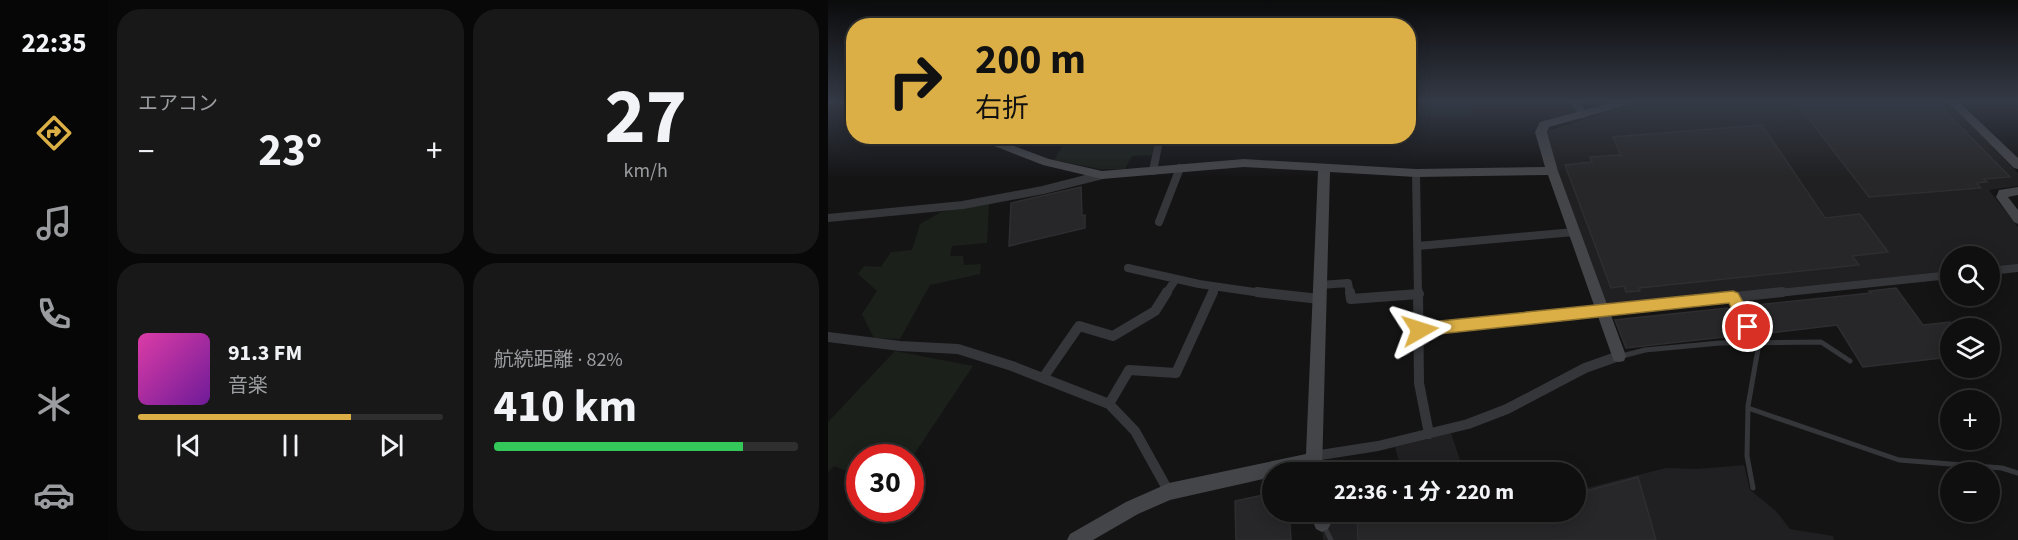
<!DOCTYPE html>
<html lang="ja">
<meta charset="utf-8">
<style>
:root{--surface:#0f0f10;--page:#181819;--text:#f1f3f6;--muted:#9b9c9f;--line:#2f2f30;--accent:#dbaf46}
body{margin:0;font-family:"Source Sans 3","Noto Sans JP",sans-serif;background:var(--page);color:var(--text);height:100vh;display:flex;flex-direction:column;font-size:22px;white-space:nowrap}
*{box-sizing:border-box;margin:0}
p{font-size:20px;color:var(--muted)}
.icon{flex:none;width:33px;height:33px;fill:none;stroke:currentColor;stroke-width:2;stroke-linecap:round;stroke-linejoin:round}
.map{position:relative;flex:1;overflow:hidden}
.drawer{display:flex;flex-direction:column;gap:9px;padding:9px;background:#080809;width:720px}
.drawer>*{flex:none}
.hud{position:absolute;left:18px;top:18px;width:570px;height:126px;border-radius:24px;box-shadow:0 3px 15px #0003,0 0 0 2px var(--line);background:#dbaf46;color:#111;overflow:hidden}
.buttons{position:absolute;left:1112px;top:246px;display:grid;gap:12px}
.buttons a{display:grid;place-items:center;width:60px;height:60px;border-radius:50%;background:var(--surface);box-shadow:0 3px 15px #0003,0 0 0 2px var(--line);font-size:30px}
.speed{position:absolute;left:18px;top:444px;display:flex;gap:12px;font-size:30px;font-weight:700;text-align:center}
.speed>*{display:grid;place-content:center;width:78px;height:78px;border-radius:50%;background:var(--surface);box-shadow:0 3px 15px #0003,0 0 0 2px var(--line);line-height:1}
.speed .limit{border:9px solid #d22;background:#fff;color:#111}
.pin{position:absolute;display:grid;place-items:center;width:51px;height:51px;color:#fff;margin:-26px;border:3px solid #fff;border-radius:50%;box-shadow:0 2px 6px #0007}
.me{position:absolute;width:66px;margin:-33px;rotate:84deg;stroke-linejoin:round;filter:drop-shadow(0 0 4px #0008)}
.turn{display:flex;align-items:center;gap:21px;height:126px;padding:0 30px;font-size:27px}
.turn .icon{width:78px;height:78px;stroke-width:2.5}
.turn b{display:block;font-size:42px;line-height:51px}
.big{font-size:45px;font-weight:700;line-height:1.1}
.drawer .tile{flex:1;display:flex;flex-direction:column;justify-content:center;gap:9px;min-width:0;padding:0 21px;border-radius:24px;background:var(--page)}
.drawer .dial{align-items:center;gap:0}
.dial b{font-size:78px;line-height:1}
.song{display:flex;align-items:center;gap:18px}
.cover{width:72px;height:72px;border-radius:9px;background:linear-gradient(135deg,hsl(320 70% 55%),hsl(280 70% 35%))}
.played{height:6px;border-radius:3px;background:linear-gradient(90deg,var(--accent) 70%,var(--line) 70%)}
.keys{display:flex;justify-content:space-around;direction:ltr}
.heat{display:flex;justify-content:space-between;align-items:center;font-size:33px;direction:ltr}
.charge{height:9px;border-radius:4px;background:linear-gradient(90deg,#34c759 82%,var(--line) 0)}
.drawer .tiles{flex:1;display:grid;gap:9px;grid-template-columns:repeat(2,1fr)}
.trip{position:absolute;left:434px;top:462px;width:324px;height:60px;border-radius:30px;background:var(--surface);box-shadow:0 3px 15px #0003,0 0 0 2px var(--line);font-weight:700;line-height:60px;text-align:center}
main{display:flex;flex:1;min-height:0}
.menu{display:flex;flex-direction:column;width:108px;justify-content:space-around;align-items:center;background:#060606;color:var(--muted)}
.menu .icon{width:42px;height:42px}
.menu .active{color:var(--accent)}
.menu b{font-size:27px;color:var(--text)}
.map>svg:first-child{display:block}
.built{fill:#202022}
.green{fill:#1b201b}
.building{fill:#272729;stroke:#2e2e31;stroke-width:1.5}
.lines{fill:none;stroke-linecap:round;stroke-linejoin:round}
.lane{stroke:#35363a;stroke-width:5}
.street-far1{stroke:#35363a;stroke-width:8}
.street{stroke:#35363a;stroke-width:10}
.secondary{fill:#444549;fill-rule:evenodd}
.route{fill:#dbaf46;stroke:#8e722e;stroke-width:1.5}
</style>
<main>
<nav class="menu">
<b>22:35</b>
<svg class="icon active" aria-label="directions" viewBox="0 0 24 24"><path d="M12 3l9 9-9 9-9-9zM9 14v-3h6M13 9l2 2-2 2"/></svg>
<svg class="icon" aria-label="music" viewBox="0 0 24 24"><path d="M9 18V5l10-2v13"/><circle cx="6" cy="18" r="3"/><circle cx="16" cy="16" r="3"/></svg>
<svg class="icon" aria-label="phone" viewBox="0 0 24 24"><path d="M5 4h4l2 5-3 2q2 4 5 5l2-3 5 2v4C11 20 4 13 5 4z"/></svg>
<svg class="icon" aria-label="climate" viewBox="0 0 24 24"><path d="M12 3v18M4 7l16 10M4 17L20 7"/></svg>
<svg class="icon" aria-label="car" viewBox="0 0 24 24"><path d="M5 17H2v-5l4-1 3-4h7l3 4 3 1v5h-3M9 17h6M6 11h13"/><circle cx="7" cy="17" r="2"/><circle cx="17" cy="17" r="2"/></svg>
</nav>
<section class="drawer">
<div class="tiles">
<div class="tile"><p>エアコン</p>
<div class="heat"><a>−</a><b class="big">23°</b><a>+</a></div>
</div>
<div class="tile dial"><b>27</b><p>km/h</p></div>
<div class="tile">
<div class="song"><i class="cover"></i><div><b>91.3 FM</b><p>音楽</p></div></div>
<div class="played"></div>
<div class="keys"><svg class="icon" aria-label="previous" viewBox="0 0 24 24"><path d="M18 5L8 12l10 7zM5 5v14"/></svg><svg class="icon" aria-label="pause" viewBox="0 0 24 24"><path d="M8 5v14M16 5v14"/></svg><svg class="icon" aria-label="next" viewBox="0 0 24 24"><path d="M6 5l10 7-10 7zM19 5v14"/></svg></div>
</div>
<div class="tile"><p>航続距離 · 82%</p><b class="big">410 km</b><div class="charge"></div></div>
</div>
</section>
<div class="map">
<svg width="1190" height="540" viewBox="0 0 1190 540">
<rect width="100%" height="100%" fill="#141415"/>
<path class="built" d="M811,102H1120L1190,173V186L1161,190L1190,227V265L1161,267V256H1122V271L778,307L732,179L719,131Z
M623,433L636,472H574L567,447Z
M916,465L922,490L948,511L962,529L1005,536L1006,540H495L494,523L519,512H747V491L838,468L869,469Z"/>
<path class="green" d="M581,102H645L643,116C623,117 605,113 586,115L581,127Z
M240,137H327L324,155L304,156L297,169H272L226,160Z
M161,204L159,243L124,246L122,256H135L136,265L153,264L152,274L102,285L72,339L46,338L34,314L49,291L30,274L36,266L53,267L63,252L84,250L92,224L113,212Z
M67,351L145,366L83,459L32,458L31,476L6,466L0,472V422Z"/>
<path class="building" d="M968,102H1108L1182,177L1156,179L1159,182L1148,183L1153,188L1041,197Z
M934,125L997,218L1032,214L1060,252L1024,256L1031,265L811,288L812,291L798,292L796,286L783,288L737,165L764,162L762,157L793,155L785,137Z
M253,187L254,216L257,215V228L181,246L183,203Z
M1068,288L1095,325L1122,322V357L1035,367L1009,325L934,334L920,306L1043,293L1041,291Z
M900,308L915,335L798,348L787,320Z
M810,477L828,540H530L529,514L536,512H747V494Z
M444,493V512H461L463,540H408L407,501Z"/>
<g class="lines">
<path class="lane" d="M905,297L930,349L920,406L919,456L925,488
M794,356L817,350L892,343L993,342L1022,361
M920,408L1071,460L1174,468L1190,473
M496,526L503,540"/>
<path class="street-far1" d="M747,102L755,114
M325,171L332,136
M588,173L590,294
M0,218L135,205L215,190L274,175
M331,222L352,168
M590,246L746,232
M300,268L371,284L440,294
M1161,271L1190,268
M492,285L520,283L522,294
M338,294L347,280
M384,294L387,287
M940,294L1122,275"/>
<path class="street" d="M429,292L492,299
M522,292L523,299L591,294
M590,292L591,383L601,434
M592,330L954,292
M0,337L72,346L130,349L184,366L281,404L307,431L341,492
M215,378L251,326L285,336L327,311L339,292
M281,404L301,370L348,373L385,292
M486,456L550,446L640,424L679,409L757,368L791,356"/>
<path class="secondary" d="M786,102H804L803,104L721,127L719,132L730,171L798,356L796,361L791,362L786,361L784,356L720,175L588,177L502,172L494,472H478V470L466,472H444V477L342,500L310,514L265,540H239L242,534L298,502L341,483L478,454L490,171L416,167L274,179L215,165L141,136H159L221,159L274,171L416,159L588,169L717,167L707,132L712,122Z
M1120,102H1131L1190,158V169L1186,168Z
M1190,187V195L1180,197L1190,210V224L1186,222L1168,197L1171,190Z
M481,512H499L503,523L500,529L494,532L488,529Z"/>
</g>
<linearGradient id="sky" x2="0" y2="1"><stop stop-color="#0b0b0c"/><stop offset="0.57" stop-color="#343a46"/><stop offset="1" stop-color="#343a46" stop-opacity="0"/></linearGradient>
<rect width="1190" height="178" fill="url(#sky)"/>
<path class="route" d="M905,291L910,293L926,322L928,327L926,331H915L901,303L592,336L587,334L585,330L587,325L592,323Z"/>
</svg>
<div class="buttons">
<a><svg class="icon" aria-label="search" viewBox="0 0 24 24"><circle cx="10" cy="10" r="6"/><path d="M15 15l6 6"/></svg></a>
<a><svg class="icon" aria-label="layers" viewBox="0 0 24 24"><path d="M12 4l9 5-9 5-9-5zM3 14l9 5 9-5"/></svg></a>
<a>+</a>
<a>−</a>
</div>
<div class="speed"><div class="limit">30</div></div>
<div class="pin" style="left:920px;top:327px;background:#d93025"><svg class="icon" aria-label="arrive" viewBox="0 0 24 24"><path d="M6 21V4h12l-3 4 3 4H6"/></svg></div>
<svg class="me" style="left:592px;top:330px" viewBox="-20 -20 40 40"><path d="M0-17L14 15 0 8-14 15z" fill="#dbaf46" stroke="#fff" stroke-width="4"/></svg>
<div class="trip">22:36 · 1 分 · 220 m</div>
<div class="hud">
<div class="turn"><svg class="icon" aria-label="right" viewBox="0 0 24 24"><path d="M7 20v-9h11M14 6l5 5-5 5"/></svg><div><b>200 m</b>右折</div></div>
</div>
</div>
</main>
